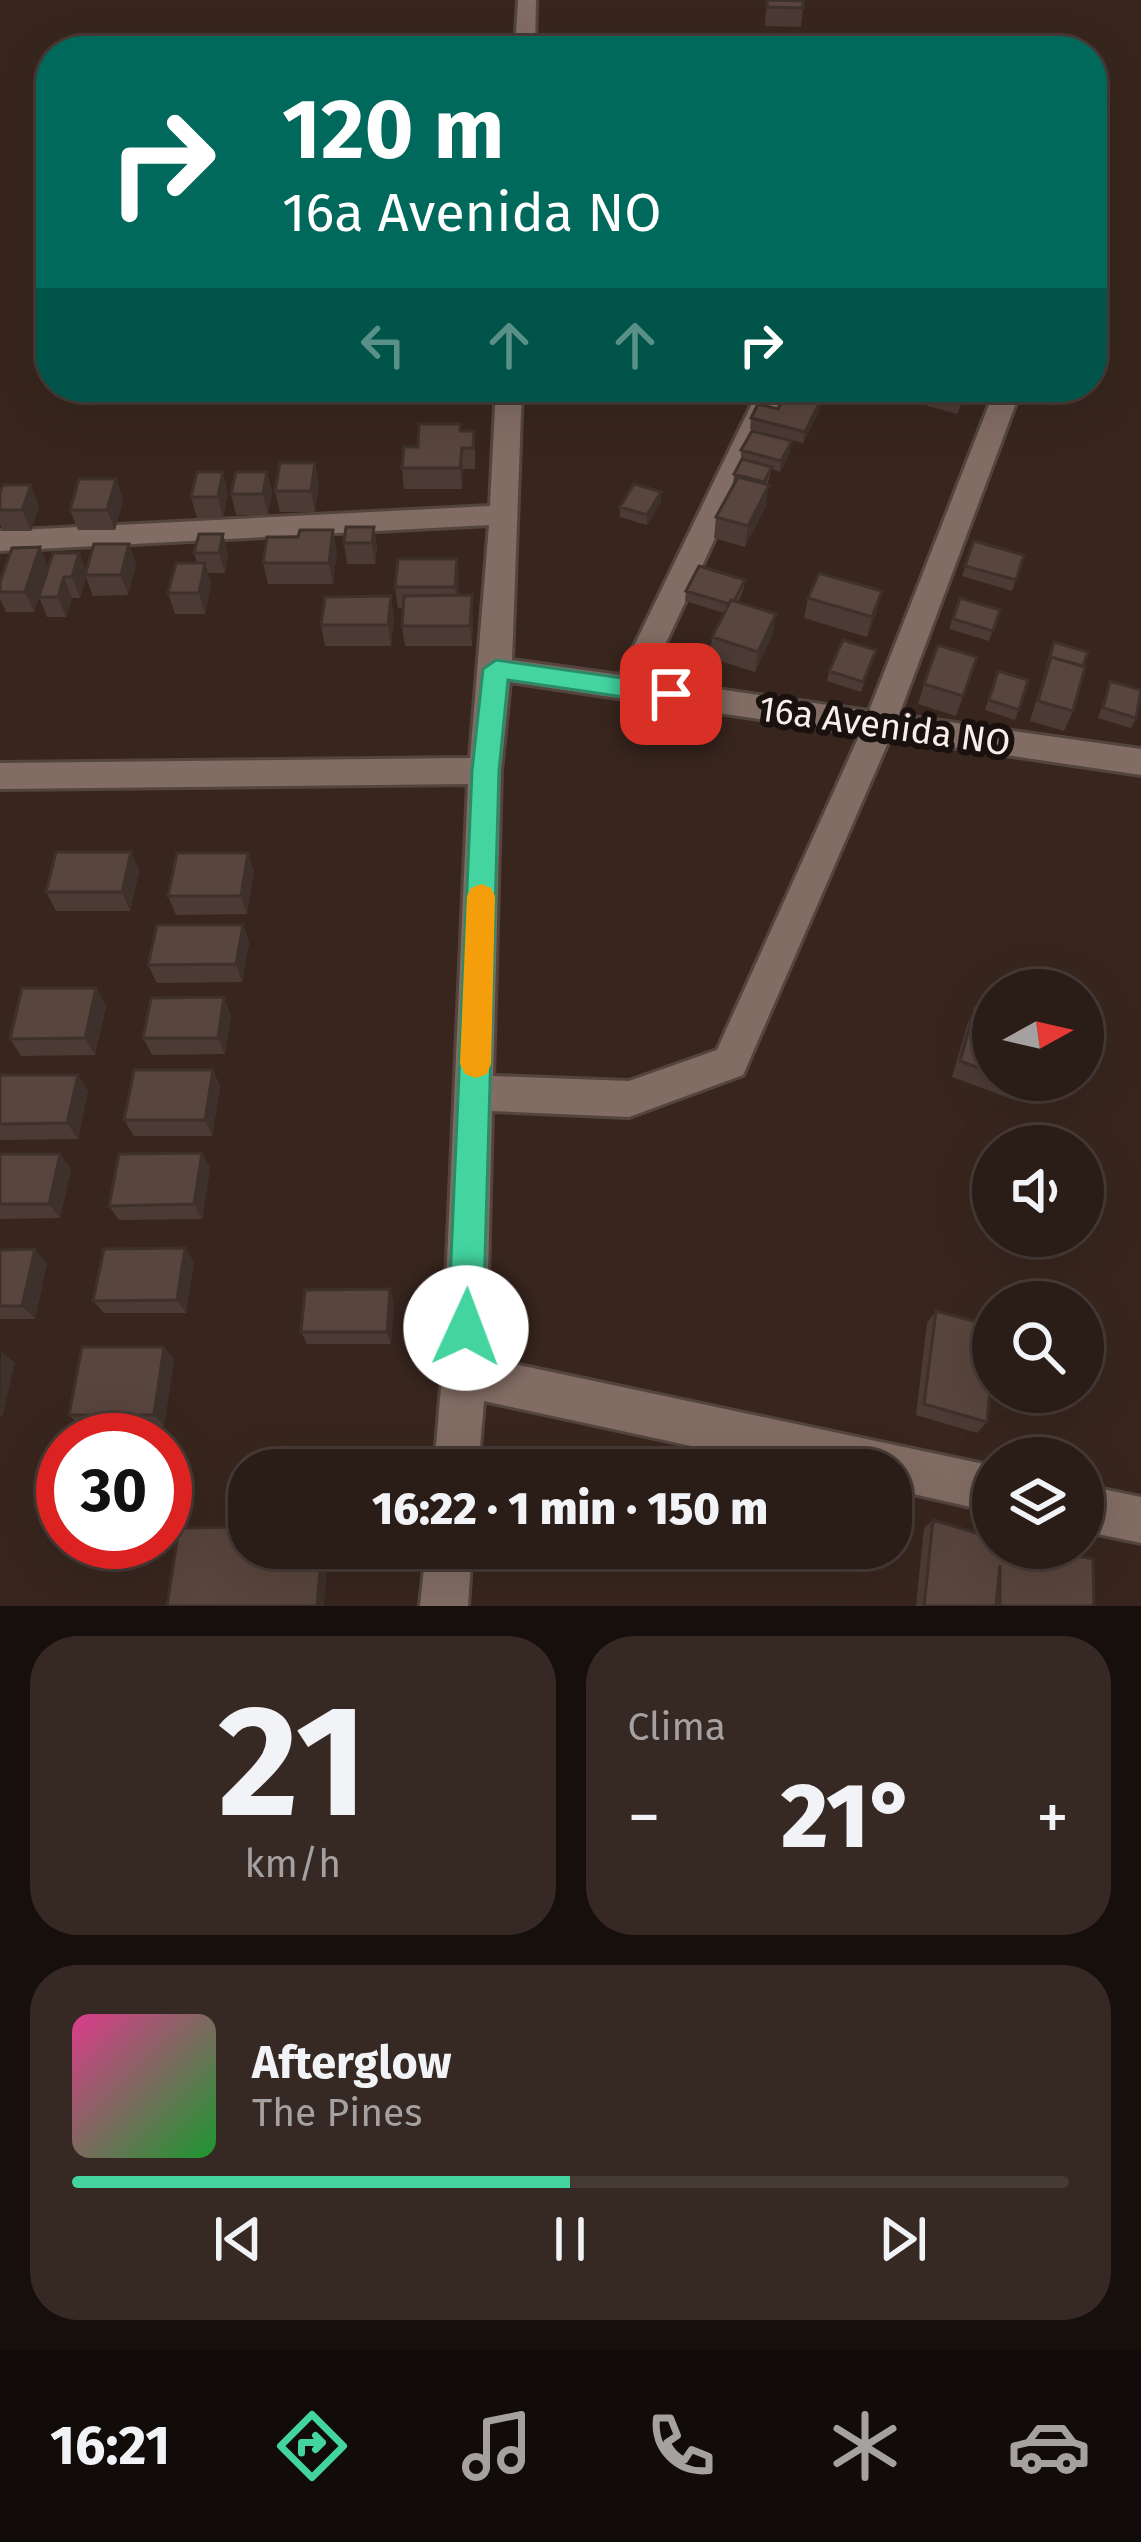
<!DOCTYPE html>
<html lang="es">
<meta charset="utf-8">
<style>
:root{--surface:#2a1c16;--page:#362923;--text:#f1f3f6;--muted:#a5a1a1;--line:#463a35;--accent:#43d4a0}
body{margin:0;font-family:"Fira Sans",sans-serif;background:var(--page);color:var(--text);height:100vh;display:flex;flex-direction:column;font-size:45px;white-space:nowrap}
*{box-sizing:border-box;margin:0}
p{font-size:39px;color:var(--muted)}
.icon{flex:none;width:66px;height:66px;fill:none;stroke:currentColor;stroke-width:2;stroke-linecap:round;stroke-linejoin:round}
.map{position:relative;height:1606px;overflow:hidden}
.side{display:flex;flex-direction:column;gap:30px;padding:30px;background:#170f0c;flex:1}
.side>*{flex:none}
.banner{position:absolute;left:36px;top:36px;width:1071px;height:366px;border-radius:48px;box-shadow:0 12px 48px #0002,0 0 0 3px var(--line);background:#00695c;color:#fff;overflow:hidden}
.needle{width:78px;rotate:82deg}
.fabs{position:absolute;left:972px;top:969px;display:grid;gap:24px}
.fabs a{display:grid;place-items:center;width:132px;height:132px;border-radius:50%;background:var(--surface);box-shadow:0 12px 48px #0002,0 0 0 3px var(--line);font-size:60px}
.speed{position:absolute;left:36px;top:1413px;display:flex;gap:24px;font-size:60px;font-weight:700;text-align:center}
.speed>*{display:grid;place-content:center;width:156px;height:156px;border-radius:50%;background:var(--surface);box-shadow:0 12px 48px #0002,0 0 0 3px var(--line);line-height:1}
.speed .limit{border:18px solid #d22;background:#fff;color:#111}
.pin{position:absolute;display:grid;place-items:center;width:102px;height:102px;color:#fff;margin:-51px;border-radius:24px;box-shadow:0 6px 18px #0006}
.me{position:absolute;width:132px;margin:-66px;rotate:2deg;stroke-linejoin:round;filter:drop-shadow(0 0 9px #0008)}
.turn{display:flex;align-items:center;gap:42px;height:252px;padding:0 48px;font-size:54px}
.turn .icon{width:156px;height:156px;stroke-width:2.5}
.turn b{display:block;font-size:84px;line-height:102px}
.lanes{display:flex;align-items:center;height:114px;padding:0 48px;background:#0003;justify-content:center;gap:60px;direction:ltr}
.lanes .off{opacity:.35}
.big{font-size:90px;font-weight:800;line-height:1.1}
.side .widget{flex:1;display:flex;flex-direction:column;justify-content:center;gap:18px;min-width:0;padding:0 42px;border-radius:48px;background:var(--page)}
.side .dial{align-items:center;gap:0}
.dial b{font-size:156px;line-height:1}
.song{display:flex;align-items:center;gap:36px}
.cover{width:144px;height:144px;border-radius:18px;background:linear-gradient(135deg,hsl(330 70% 55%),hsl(130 70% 35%))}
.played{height:12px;border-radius:6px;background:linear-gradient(90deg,var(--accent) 50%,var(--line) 50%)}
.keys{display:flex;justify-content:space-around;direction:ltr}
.heat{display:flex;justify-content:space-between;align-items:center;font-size:66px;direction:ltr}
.side .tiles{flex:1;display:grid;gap:30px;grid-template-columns:1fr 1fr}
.widget:last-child{grid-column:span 2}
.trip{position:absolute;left:228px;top:1449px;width:684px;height:120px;border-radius:48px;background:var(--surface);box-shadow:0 12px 48px #0002,0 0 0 3px var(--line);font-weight:800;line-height:120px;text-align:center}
.tabs{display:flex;height:192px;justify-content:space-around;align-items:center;background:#110b09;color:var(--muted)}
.tabs .icon{width:84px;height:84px}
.tabs .on{color:var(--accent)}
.tabs b{font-size:54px;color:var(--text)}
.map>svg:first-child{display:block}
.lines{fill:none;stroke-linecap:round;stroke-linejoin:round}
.minor-casing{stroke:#53453e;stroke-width:6}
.minor{fill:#826d64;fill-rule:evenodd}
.wall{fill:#4c3b34}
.shaded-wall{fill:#3e302b}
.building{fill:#58453d;stroke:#3e302b;stroke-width:3}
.route{fill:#43d4a0;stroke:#2c8a68;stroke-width:3}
.slow{fill:#f59e0b}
.labels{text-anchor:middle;stroke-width:12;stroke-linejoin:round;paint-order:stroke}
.street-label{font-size:36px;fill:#faeee9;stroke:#19110e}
</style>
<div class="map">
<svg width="1141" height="1606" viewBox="0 0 1141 1606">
<rect width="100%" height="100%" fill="#38261e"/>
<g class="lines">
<g class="minor-casing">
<path id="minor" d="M518,0H536L535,51H515Z
M496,387H522L512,660L620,675L760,387H786L649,679L869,711L996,387H1022L899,715L1141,749V775L890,738L743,1075L629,1117L492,1111L486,1358L993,1466V1512L891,1489V1470H802L484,1401L478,1470H434L442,1375L468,784L0,789V763L470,758L489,525L0,551V531L490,506ZM510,682L860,734L717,1050L629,1081L493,1076L501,771Z
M1083,1485L1141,1497V1543L1083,1531Z
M426,1548H472L468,1606H420Z"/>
</g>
<use href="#minor" class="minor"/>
</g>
<path class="wall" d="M767,0L803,8L801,27L765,26Z
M666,37H686V51H665Z
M775,387H806L802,394Z
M929,396H965L957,414L927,406Z
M821,400L819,411L803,443L750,429L751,418L778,409Z
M460,424L461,431H474L475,452V469H463L462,489H404L402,468L418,447Z
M741,450L790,452L780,472L772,469L767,485L766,506L745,547L714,538L716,517L733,485L734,474L741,461Z
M267,472L272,493L268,515H236L231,494Z
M116,479L123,500L115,530H78L70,510Z
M319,484L315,512H280L275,491Z
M0,492L39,506L31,531H3L0,524Z
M661,492V502L647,525L620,517V507Z
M228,493L223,518H197L191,497Z
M374,527L377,548L375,564H347L344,543Z
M223,534L228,554L225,573H208L211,583L205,614H175L168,593L197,563L194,553Z
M974,541L1024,555L1012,591L962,576Z
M129,544L136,565L128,595L93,596L86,577L80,598H72L66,617H47L39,597L34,612H6L0,599V582L40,547L48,568L79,553L86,572Z
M337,551L333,584H268L263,563Z
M457,559L458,596L473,616L472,646H405L402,626L403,608H398L395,587Z
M745,580L743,591L738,602L773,634L755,672L710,658L712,637L724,613L685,601L686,591Z
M808,598L877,611L867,637L804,618Z
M960,598L1000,610L989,641L949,629Z
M394,617L391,646H325L321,625Z
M1054,642L1073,711L1064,731L1030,721Z
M876,650L861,692L827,681L829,671Z
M977,657L956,716L918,704L924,684Z
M998,671L1028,680L1015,720L985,710Z
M1110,681L1136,718L1131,728L1098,718Z
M131,852L139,871L130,911H56L46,892Z
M248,853L254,872L247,914L176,915L168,896Z
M243,925L249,943L242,982L157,983L148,965Z
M96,988L106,1006L95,1055L21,1056L10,1039Z
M975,1008L993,1014V1080H1028L1017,1101L952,1077L967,1025Z
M231,1015L225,1054L152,1055L143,1038Z
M213,1070L220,1086L212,1136H134L124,1120Z
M0,1075L88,1091L78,1139L0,1140Z
M202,1153L210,1168L202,1219L119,1220L109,1206Z
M0,1154L71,1169L60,1218L0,1219Z
M0,1250L47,1263L35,1319H0Z
M194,1262L186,1313H104L93,1301Z
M394,1302L391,1344H307L301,1332Z
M936,1311L987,1422L977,1433L916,1415L927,1323Z
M174,1359L164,1426H81L69,1415Z
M933,1520L1094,1606H916L924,1528Z"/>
<path class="shaded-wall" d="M821,400L819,411L803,443L805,432Z
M460,424L463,469L462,489L460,468Z
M792,441L790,452L780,472L781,461Z
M315,463L319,484L315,512L311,491Z
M223,472L228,493L223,518L218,497Z
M267,472L272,493L268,515L263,494Z
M116,479L123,500L115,530L107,510Z
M31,485L39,506L31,531L22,510Z
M769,485L766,506L745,547L748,526Z
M661,492V502L647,525V515Z
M374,527L377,548L375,564L372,543Z
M333,530L337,551L333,584L329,563Z
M223,534L228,554L225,573L219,553Z
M129,544L136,565L128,595L121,575Z
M40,547L48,568L34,612L25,592Z
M79,553L87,573L80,598L72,577Z
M457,559L459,579L457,607L455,587Z
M205,563L211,583L205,614L199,593Z
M64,577L72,598L66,617L58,597Z
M882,591L877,611L867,637L872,617Z
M472,595L473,616L472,646L470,626Z
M391,596L394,617L391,646L388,625Z
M776,614L773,634L755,672L758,652Z
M131,852L139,871L130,911L122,892Z
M248,853L254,872L247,914L241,896Z
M243,925L249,943L242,982L236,964Z
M96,988L106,1006L95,1055L85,1038Z
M224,997L231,1015L225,1054L218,1038Z
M213,1070L220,1086L212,1136L205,1120Z
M78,1075L88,1091L78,1139L67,1123Z
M202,1153L210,1168L202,1219L194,1204Z
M60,1154L71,1169L60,1218L49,1204Z
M185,1248L194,1262L186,1313L177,1300Z
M35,1249L47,1263L35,1319L22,1306Z
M390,1289L394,1302L391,1344L387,1332Z
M164,1347L174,1359L164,1426L154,1415Z
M1,1351L15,1363L2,1418L0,1416Z
M322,1548H329L324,1606H317Z"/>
<path class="building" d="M767,0L803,1V8L767,7Z
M666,37H686V44H666Z
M606,47L607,51H573V48Z
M933,387H967L960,404L929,396Z
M787,392L821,400L805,432L751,418L758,404L778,409Z
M419,424H460V431H474L473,448H462L460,468H402L404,447H418Z
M752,431L792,441L781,461L741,450Z
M742,459L772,467L764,482L734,474Z
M280,463H315L311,491H275Z
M197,472H223L218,497H191Z
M236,472H267L263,494H231Z
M738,477L769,485L748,526L716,517Z
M79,479H116L107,510H70Z
M634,484L661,492L647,515L620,507Z
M3,485H31L22,510H0V492Z
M346,527H374L372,543H344Z
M300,530H333L329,563H263L267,537H298Z
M199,534H223L219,553H194Z
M974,541L1024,555L1016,580L965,566Z
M94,544H129L121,575H85Z
M40,547L25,592H0V582L12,548Z
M53,553H79L72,577H64L58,597H39Z
M398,559H457L455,587H395Z
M176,563H205L199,593H168Z
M699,566L745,580L734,601L731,600L729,604L686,591Z
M819,573L882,591L872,617L808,598Z
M472,595L470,626H402L404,596Z
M391,596L388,625H321L325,597Z
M960,598L1000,610L993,631L953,619Z
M731,600L776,614L758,652L712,637Z
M843,640L876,650L863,682L829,671Z
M1054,642L1088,652L1083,666L1051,657L1047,667Z
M938,645L977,657L963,696L924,684Z
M1051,657L1085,667L1073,711L1038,701Z
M998,671L1028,680L1019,710L989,700Z
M1110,681L1141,690L1136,718L1103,708Z
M56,852H131L122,892H46Z
M177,853H248L241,896H168Z
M157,925H243L236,964L148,965Z
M22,988H96L85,1038L10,1039Z
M224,997L218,1038H143L151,998Z
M975,1008L993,1014V1073L960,1061Z
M134,1070H213L205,1120H124Z
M0,1075H78L67,1123L0,1124Z
M202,1153L194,1204L109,1206L119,1154Z
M0,1154H60L49,1204H0Z
M185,1248L177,1300L93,1301L104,1249Z
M35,1249L22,1306H0V1250Z
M390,1289L387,1332H301L305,1290Z
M936,1311L993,1326V1359L987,1422L924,1404Z
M82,1347H164L154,1415H69Z
M933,1520L993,1538V1548H1038L1093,1559L1094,1606H1000V1565L996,1606H924Z
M249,1527V1548H322L317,1606H167L179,1528Z"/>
<path class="route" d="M496,660L671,685L684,694L671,704L508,680L499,771L483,1328L478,1341L466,1346L453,1341L448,1328L472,771L483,669Z"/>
<path class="slow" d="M481,884L491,888L495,896L491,1064L487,1074L476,1078L465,1074L460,1064L467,896L471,888Z"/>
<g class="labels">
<g class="street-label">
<text transform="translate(885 725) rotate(8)" y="13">16a Avenida NO</text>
</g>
</g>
</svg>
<div class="fabs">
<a><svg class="needle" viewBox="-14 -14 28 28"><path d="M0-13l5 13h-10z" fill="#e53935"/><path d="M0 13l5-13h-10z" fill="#a5a1a1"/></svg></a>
<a><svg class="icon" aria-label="sound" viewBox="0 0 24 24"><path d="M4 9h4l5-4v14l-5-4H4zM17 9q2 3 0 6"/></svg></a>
<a><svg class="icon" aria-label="search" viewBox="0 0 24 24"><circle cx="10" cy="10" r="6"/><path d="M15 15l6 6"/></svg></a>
<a><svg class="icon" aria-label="layers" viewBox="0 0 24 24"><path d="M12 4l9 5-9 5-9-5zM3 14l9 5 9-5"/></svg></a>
</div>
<div class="speed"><div class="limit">30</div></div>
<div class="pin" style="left:671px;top:694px;background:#d93025"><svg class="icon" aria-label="arrive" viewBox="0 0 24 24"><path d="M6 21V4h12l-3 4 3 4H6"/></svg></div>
<svg class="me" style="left:466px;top:1328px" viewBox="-20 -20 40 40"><circle r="19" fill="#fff"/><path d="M0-13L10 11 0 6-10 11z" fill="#43d4a0"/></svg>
<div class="trip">16:22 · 1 min · 150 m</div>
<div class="banner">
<div class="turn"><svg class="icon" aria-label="right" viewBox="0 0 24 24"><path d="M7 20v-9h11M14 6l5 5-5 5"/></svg><div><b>120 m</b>16a Avenida NO</div></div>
<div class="lanes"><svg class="icon off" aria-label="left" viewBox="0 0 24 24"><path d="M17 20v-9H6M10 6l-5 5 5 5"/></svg><svg class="icon off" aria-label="ahead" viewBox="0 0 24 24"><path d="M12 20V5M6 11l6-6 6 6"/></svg><svg class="icon off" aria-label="ahead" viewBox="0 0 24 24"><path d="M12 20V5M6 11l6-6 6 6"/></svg><svg class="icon" aria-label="right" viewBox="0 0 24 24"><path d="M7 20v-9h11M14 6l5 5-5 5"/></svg></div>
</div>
</div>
<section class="side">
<div class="tiles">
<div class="widget dial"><b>21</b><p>km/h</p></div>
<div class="widget"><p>Clima</p>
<div class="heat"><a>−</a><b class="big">21°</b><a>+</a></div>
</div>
<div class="widget">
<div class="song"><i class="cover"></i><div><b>Afterglow</b><p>The Pines</p></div></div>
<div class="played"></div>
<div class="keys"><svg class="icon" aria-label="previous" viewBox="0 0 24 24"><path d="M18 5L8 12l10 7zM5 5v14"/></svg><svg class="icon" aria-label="pause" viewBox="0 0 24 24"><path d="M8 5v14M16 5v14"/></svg><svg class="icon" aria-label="next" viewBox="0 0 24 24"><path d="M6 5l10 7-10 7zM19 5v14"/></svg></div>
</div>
</div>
</section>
<nav class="tabs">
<b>16:21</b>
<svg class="icon on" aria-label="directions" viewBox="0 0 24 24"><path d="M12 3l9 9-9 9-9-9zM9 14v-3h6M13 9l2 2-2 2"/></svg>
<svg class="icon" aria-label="music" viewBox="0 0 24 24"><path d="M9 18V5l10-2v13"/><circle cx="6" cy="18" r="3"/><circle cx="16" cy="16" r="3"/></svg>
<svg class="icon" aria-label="phone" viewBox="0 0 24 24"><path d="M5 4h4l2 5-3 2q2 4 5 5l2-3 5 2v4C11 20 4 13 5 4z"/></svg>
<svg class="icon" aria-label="climate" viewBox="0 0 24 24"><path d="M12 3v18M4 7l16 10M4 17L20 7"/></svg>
<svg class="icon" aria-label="car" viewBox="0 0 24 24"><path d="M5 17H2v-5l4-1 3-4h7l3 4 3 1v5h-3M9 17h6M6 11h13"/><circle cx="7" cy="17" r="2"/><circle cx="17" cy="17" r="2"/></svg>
</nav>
